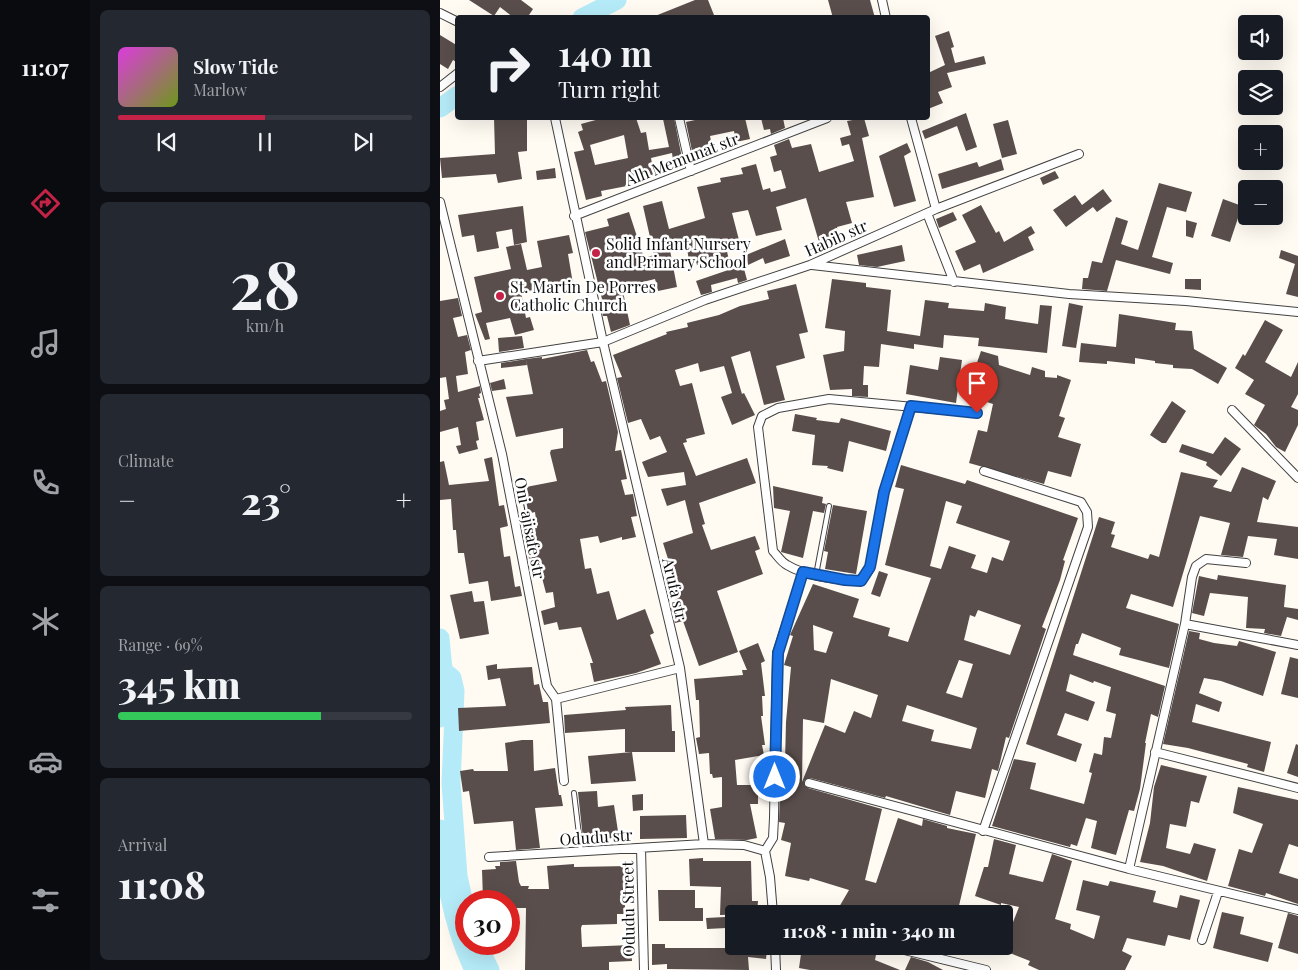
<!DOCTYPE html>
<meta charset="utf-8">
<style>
:root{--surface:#171b24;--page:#242831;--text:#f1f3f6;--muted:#9ea1a6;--line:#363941;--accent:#c52247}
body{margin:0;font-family:"Playfair Display",serif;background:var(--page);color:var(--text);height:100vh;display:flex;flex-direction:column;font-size:19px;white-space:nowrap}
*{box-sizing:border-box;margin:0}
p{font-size:16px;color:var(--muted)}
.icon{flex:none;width:28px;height:28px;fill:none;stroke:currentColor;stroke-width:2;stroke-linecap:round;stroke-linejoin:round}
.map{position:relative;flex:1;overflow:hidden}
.panel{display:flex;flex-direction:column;gap:10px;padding:10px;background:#0d0f14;width:350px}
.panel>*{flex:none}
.guide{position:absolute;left:15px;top:15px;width:475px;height:105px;border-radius:5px;box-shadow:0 5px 20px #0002;background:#171b24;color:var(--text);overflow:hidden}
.buttons{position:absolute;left:798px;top:15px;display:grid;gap:10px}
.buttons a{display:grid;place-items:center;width:45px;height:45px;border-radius:5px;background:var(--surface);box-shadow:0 5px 20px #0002;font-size:25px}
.speed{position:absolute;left:15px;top:890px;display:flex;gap:10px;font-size:25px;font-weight:700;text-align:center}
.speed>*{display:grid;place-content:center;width:65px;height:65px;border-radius:50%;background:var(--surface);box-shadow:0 5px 20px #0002;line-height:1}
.speed .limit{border:8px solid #d22;background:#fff;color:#111}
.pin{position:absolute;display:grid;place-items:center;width:42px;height:42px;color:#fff;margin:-51px -21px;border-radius:50% 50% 50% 0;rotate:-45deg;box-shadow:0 0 5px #0007}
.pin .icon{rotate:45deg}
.me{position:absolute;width:55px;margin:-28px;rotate:0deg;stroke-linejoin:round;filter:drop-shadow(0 0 4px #0008)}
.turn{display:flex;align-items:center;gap:18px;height:105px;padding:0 20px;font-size:22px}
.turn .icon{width:65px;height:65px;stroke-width:2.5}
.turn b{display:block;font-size:35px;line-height:42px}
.big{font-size:38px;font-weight:800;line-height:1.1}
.panel .widget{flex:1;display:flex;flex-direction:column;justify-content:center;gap:8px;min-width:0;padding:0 18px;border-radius:8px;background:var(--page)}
.panel .dial{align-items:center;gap:0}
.dial b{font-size:65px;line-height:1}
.song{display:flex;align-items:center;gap:15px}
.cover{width:60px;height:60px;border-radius:8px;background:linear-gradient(135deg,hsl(300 70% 55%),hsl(80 70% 35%))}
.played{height:5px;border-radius:2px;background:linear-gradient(90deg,var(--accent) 50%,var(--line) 50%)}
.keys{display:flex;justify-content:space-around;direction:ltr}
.heat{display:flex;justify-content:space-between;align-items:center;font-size:28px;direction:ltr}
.charge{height:8px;border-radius:4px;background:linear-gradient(90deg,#34c759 69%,var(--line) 0)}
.trip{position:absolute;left:285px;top:905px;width:288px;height:50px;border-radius:5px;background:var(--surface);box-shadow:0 5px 20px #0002;font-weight:800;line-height:50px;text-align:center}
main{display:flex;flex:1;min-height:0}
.tabs{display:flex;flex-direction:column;width:90px;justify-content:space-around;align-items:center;background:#090b0e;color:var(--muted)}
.tabs .icon{width:35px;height:35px}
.tabs .active{color:var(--accent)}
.tabs b{font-size:22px;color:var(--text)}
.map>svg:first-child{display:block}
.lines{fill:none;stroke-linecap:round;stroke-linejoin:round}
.river{stroke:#b5ebf8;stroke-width:19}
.building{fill:#594e4b;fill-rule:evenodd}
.lane-casing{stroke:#424242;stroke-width:6}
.street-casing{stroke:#424242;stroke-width:10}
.lane{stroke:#fff;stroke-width:4}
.street{stroke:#fff;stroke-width:8}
.route-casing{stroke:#114b97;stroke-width:12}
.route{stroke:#1a73e8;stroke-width:9}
.poi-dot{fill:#c52247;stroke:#fff;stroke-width:2}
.labels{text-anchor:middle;stroke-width:5;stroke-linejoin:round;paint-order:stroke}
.street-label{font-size:16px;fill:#0f0f0f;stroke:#fff}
.poi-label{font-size:16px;fill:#0f0f0f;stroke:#fff;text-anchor:start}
</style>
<main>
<nav class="tabs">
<b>11:07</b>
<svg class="icon active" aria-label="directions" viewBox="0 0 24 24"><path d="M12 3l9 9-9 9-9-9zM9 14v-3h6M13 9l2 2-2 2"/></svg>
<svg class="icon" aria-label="music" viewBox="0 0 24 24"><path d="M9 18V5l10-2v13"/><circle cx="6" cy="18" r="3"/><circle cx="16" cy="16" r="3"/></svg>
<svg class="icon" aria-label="phone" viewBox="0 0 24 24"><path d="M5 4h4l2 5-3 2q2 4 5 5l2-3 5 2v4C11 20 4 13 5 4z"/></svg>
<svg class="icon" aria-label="climate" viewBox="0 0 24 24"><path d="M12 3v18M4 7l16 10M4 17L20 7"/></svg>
<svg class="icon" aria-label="car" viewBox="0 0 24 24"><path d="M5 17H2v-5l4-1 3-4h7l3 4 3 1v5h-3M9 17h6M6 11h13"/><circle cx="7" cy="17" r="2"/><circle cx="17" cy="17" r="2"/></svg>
<svg class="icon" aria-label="filters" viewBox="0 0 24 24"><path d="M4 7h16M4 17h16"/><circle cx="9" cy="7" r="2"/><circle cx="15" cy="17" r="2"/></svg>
</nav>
<section class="panel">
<div class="widget">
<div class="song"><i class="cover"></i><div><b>Slow Tide</b><p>Marlow</p></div></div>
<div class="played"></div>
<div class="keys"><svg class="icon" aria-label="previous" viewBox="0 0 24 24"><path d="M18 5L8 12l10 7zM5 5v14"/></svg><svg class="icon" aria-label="pause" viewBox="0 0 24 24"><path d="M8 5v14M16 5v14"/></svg><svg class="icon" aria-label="next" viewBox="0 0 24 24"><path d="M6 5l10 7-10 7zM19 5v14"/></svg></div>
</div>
<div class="widget dial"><b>28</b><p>km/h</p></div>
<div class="widget"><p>Climate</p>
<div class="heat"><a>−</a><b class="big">23°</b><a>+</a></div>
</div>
<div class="widget"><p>Range · 69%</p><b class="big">345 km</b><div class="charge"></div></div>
<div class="widget"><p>Arrival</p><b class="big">11:08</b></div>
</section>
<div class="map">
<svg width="858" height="970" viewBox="0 0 858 970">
<rect width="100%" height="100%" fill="#fffaf2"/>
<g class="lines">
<path class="river" d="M142,18L177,0
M0,108L18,95
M0,638L5,690L0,718
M2,670L12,678L15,691L11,783L18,876L26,913
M0,829C4,876 13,927 34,970
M37,944L50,970"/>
</g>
<path class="building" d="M29,0H81L93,9L87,18H74L60,7L54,16Z
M255,0H268L274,15L268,18H210Z
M388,0H430L435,18H393Z
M509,31L514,47L511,48L515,63L544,56L546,64L507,73L512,87L498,92L503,103L488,109V73L505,65L495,36Z
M0,35L18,46V63L13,60L8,69L0,64Z
M526,113L537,147L526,151L517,126L485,139L482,131Z
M54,118H87V151L78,152L82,179L58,183L56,174L2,178L0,158L55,154Z
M163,118H196L201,133L206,132L209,150L229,147L223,119L234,118L242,158L233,160L232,153L211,158L214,175L186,181L187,186L161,191L162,196L146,200L134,152L144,150L138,132L143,130L141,124ZM184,135L188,158L155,165L150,145Z
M264,118H305L310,139L296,142L294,131L270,136L272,146L252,151L246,122Z
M321,118H343L345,128L331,134L330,129L324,130Z
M424,118L429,136L422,138L434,197L406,202L412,223L397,227L399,236L379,242L366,198L336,207L342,230L316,236L308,210L292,213L299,240L285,243L289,260L257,265L256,261L249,262L246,240L229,245L237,287L218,291L215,279L182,287L190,325L171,332L167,316H163L161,307H164L145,232L169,226L167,219L189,212L204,258L214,255L203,206L222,201L229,229L265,218L257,187L281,182L280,178L303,174L301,168L316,164L323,190L330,188L331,192L346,188L341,170L334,172L330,157L337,155L334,145L349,139L352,148L371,144L379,172L414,161L409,144L402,146L400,138L411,135L407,121Z
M568,120L577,154L562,158L553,124Z
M467,143L471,152L464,156L476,201L454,207L439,156Z
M561,159L564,170L502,189L498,174L537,162L539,167Z
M115,168L116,178L97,180L96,171Z
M615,171L619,178L603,185L600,178Z
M719,183L752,192L746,212L727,207L712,257L733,263L730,274L676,260L667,291L642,289L643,278H648L652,261L662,263L676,217L688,221L681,244L698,250Z
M663,189L672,201L657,212L653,207L626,227L613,210L635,195L642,205Z
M783,199L802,206L790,242L771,236Z
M541,205L556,233L559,231L564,242L591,226L595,233L588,237L594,250L543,273L540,264L524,271L515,251L536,242L522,215Z
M83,206L87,242L74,245L72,229L56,232L59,248L37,252L34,235L22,237L18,215Z
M513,212L517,220L499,228L496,219Z
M746,220L757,223L753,238L746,236Z
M129,235L133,253L128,254L133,284L81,292L86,318L90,317L94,330L75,335L70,318L46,323L50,339L45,340L35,314L42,312L34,277L71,269L66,247L81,244L87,270L102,267L97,241Z
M345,239L350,256L325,264L323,258L308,265L306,255Z
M462,245L465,261L437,267L419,265L417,255Z
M841,250L858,256V297L846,294L855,264L839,258Z
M303,265L307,280L298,283L297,278L271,285L272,292L261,295L256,281Z
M392,279L426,283V287L451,290L447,331L480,336L485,300L509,303L508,308L544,311L545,303L566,307L565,319L598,324L600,305L612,306L607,353L538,346L539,338L504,335L503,348L474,344V349L441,344L439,367L424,366L423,385H428V397L412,396V389L390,390L383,355L404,351L405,331L385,328Z
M745,279H761V290L745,289Z
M356,284L368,332L359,334L365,358L336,366L345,400L324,405L310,351L291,357L302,394L304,393L315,415L292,425L281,397L292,393L284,366L260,372L258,363L235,370L240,386L252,383L265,434L246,439L247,442L243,443L256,476L307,458L316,483L259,503L265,524L262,525L271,550L315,536L320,549L315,551L323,574L277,591L298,652L259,666L243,621L235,623L230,603L240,597L223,543L253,533L245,500L227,506L221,489L246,485L244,472L208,477L202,462L227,452L220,436L210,440L201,419L188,423L177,378L182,377L173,355L227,334L226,332L248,327L247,323L279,315L300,306L329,299L327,291Z
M18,298L22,316L13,318L18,337L27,335L31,350L25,352L28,374L16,376L18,392L40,386L41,393L39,394L40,398H38L44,420L36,422L39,440L36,441L38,449L19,454L16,446L21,445L18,427L0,432V411L6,409L4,400L9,399L6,377L0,378V301Z
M629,303L643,306L636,348L622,346Z
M679,314L736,323L735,330L752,331L754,349L787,368L778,384L752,369L733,368V365L715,363V361L695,358V364L667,361V364L639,362L641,343L676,347Z
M825,320L843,330L825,362L851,377L858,362V394L851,407L858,410V425L845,452L836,447L826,434L814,425L825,405L805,394L814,380L795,368L803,354L805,356Z
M82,336L84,348L59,352L58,338Z
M147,350L151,362L154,361L162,382L166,381L178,432L175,451L181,450L187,479L181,480L185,495L193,494L197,516L191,517L196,537L182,540V537L160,543L158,536L140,539L145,569L151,568L157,594L169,591L177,620L205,609L214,633L210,635L221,664L196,673L154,682L150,663H153L141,627L119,630L117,622L104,625L101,611L115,607L113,592L106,593L101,574L93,576L88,554L97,552L92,529L97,528L95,512L87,514L81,488L117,481L110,453L111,450L123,448V428L76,437L66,397L93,394L86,359L102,357V359Z
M541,351L558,356L559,365L590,375L592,367L605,371V377L617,378V375L631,380L619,416L625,418L618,437L641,444L631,477L608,471L604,484L529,463L538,430L547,432L553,404L526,395Z
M500,357L522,360L516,403L466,394L470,365L498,370Z
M86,359L87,365L61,368V363Z
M64,379L66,389L52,391L50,383Z
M732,401L746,411L726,443H722L710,435Z
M355,414L377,418L376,420L399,423L401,418L451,431L446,451L409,441L403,472L387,468L388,466L372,465L375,435L352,431Z
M785,437L801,449L781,476L766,465L767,462L739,452L742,444L773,454Z
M52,457L59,506L64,505L68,526L60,528L64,557L70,556L75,587L80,586L82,596L51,601L48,581L29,584L24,553H18L16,530H13L11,499L0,500V462L4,461L9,485L49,481L44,459Z
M461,465L525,484L527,480L638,518L623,560L625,561L620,580L602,627L606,629L569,738L566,737L558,771L552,769L545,798L516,791L510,815L446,796L445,798L370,778L364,781L368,788L442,809L425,880L436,883L458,818L482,826L483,819L507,826V828L536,834L517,914H490L476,908L473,914H395L409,890L370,878L369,881L345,876L351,843L341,840L345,823L339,822L340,790H348L354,764L345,762L346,722L351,667L344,665L353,636L350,635L373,584L419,599L413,617L450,628L448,636L468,642L491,578L445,565L464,489L455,487ZM506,501L522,506L516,523L570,541L563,561L552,557L547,573L531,568L536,555L509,546L501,569L490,566ZM538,610L581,625L570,655L524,640L530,615L535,617ZM373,625L393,632L386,653L374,650ZM519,660L533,664L522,698L506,693ZM391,679L438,695L431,718L414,711L405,733L385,725L362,782L363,719L384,723ZM467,705L537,728L531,749L491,741L494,730L462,721Z
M802,467L836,481L828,500L823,497L817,522L858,527V559L834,555L837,539L808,536L803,557L781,555L790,523L760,516L733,607L691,594L686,608L739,624L729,668L679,655L681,648L642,633L638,644H636L633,655L725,686L718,717L711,714L705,743H706L700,789L694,811L689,810L676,855L651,848L657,821L646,818L637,846L631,844L630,847L552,826L574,759L596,763L590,789L644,804L652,773L649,772L654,753L662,755L664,737L671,738L676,714L666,711L671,687L654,681L653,683L630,674L626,691L655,702L648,721L625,713L617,735L642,744L636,762L586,744L659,517L675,522L671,534L675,535L671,547L708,559L710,554L719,557L741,472L778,480L773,487L791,492Z
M333,486L383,497L382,503L386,504L384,513L373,511L363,558L341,552L350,511L334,508Z
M393,505L427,511L416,574L385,569L388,552L384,551Z
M439,571L448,574L440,597L431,594Z
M778,575L846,585L844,607L858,609V620L847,617L841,636L824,633L825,629L806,628L808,597L770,593L764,616L752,613L759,576L777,580Z
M32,591L34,602L44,601L49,634L20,639L10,595Z
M749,631L760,633L759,639L774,643L797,646L799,641L836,652L823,696L781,681L764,678L759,693L782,702L779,712L756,704L752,722L831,742L824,772L807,767L808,764L748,748L723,744Z
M318,643L325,661L321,663L325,696H322L323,716H321L325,745H322L324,755L295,760L297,785H318V804H310L317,838L307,840L275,839L270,809L282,807V777L273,778L272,774H270L269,753L259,754L256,738L260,737L259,700H256L254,679L303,675L302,670H307L299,651Z
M850,657L858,659V698L841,694Z
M57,664V669L92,667L94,685L99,684L103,702H108L110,723L19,731L18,708L66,706L60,678L48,680L46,666Z
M231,705L232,731H235V752H185V729L125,733L124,715L186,710L185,707Z
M82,740H93L94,771L115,768L119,795H121L123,806L95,808L100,848L76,850L73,821L34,824L29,791L23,792L20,771L33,769L34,771H68L65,743Z
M856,744L858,745V777L847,773Z
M192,752L196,781L151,784L148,756Z
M721,765L767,776L759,803L751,801L746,827L730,824L726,848L750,854L754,843L776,849L767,881L723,866L700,862L710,823L714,787Z
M798,787L858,800V847L849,844L839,873L858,879V904L826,893L825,896L788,886L799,849L812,853L823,824L793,813Z
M157,791L158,807L174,805L179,838L143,839L138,792Z
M203,794V810L193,811L192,795Z
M246,815L247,838L200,839V816Z
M554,839L576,845L569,874L603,882L612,854L632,861L615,919L631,924L630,929L654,939L660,916L636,910L643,880L668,886L670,881L716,891L713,902L737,908L740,895L760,900L750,940L728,935L725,946L687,938L682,951L692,956L685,970H599L588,965L590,961L562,950L579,907L561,903V905L535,896L544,867H548Z
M263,858V861H311L312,901H318L317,914L280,915L281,887L250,886L249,859Z
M76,861L79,882L81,886H89L88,889H109L107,866L134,864V867L189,866L192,891H185V914H177V924L142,925L141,928L142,947L191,945L192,961L169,962V970H85L86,908H69V901H44L43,899L42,870L56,869L55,866H60V862Z
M218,890H255V908H263V921H219Z
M782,912L804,917L800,934L833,943L828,962L773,948Z
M848,913L858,916V954L838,948Z
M285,917L286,928L267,929L266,918Z
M212,944H225V948H314L327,950L326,959L308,957L309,970L227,969V964L212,965Z
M344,946L409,947V950L436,955L435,960L460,970H370L359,968L361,954L344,951Z
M471,957L488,962L503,970H465Z"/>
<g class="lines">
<g class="lane-casing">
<path id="lane" d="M376,575L389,506
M134,793L141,851"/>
</g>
<g class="street-casing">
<path id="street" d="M442,0L446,18
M0,13L18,22
M0,87L18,73
M115,118L163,342L240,668L264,844
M239,118L251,171
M471,118L496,209
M0,202L62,454L107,686L116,699L124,781
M487,213L514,282
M134,216L387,118
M372,265L629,294L746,301L858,312
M38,361L163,342L265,300L370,265L496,209L639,154
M471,406L444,492L430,567L421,581C398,580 367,577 347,565C341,562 337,555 333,551L318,427L322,416L338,408L389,399L537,413
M792,410L858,478
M745,624L858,645
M116,699L240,668
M715,752L858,788
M369,783L689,869L858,910
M543,831L648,527L647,512L641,502L544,471
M201,848L204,970
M325,851L333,838L334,818L337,653L363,573
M49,857L264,844L304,845L325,851L330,877L333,914
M689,869L745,624L752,577L756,566L766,559L806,563
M762,940L778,892
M335,946L336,970
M448,946L546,970"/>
</g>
<use href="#lane" class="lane"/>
<use href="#street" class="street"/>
</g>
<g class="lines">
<g class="route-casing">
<path id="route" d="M335,777L338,653L363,572L405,580L421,581L430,567L444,492L471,406L537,413"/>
</g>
<use href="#route" class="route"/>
</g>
<g class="poi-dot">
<circle cx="156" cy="253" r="5"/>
<circle cx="60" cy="296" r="5"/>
</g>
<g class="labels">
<g class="street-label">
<text transform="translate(242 159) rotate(-21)" y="6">Alh Memunat str</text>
<text transform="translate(396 238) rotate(-24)" y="6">Habib str</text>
<text transform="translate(90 528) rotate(79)" y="6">Oni-ajisafe str</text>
<text transform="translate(235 589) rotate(77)" y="6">Arufa str</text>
<text transform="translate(156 837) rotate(-4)" y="6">Odudu str</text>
<text transform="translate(188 909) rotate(-91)" y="6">Odudu Street</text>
</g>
<g class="poi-label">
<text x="166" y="250">Solid Infant Nursery<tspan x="166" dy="18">and Primary School</tspan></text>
<text x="70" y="293">St. Martin De Porres<tspan x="70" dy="18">Catholic Church</tspan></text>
</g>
</g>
</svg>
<div class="buttons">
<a><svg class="icon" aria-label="sound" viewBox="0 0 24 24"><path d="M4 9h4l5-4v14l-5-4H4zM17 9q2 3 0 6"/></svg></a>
<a><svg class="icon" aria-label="layers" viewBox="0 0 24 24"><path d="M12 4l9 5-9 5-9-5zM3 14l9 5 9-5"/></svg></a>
<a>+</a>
<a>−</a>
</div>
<div class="speed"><div class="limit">30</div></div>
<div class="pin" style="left:537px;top:413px;background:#d93025"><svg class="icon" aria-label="arrive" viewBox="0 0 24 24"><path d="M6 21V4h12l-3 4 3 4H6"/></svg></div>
<svg class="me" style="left:335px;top:777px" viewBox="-20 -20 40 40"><circle r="17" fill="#1a73e8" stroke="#fff" stroke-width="3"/><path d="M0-11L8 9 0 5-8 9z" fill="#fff"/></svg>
<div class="trip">11:08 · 1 min · 340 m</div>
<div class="guide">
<div class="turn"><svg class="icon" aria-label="right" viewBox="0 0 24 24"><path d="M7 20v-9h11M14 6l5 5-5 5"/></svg><div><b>140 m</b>Turn right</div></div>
</div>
</div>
</main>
